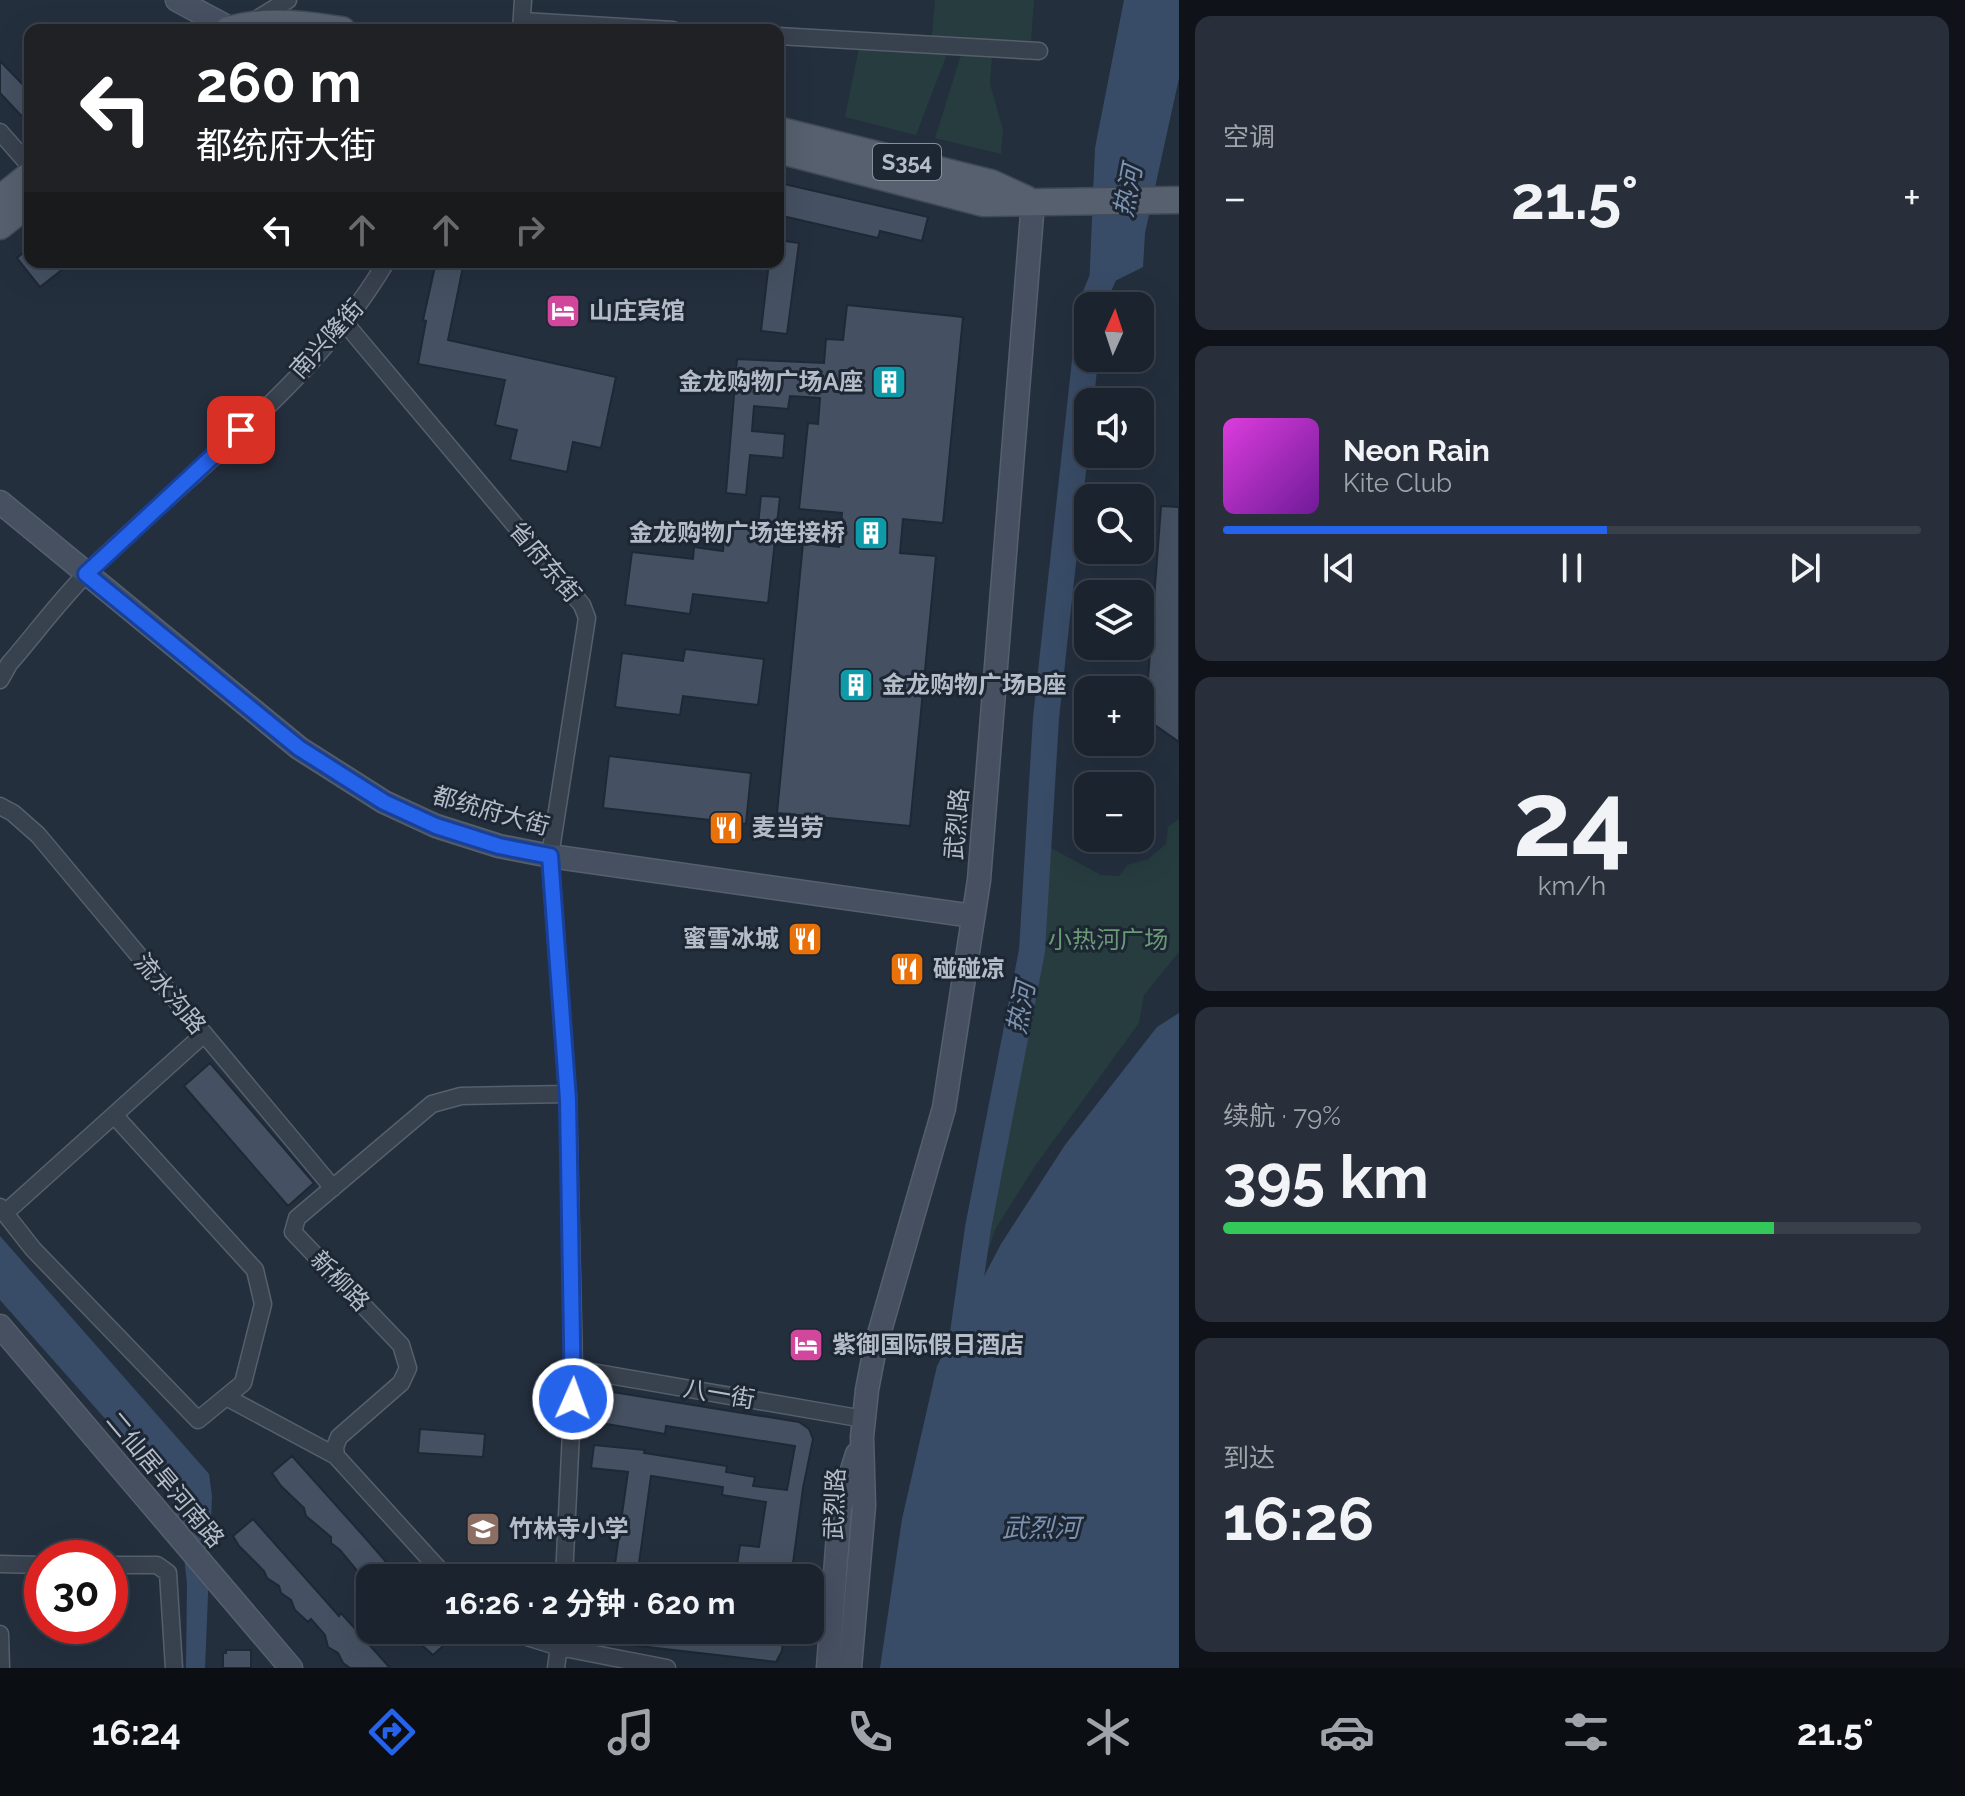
<!DOCTYPE html>
<html lang="zh">
<meta charset="utf-8">
<style>
:root{--surface:#1b232e;--page:#282f3a;--text:#f1f3f6;--muted:#a0a4aa;--line:#39404a;--accent:#2563eb}
body{margin:0;font-family:Raleway,"Noto Sans SC",sans-serif;background:var(--page);color:var(--text);height:100vh;display:flex;flex-direction:column;font-size:30px;white-space:nowrap}
*{box-sizing:border-box;margin:0}
p{font-size:26px;color:var(--muted)}
.icon{flex:none;width:44px;height:44px;fill:none;stroke:currentColor;stroke-width:2;stroke-linecap:round;stroke-linejoin:round}
.map{position:relative;flex:1;overflow:hidden}
.drawer{display:flex;flex-direction:column;gap:16px;padding:16px;background:#0f1319;width:786px}
.drawer>*{flex:none}
.guide{position:absolute;left:24px;top:24px;width:760px;height:244px;border-radius:16px;box-shadow:0 8px 32px #0002,0 0 0 2px var(--line);background:#202124;color:#fff;overflow:hidden}
.needle{width:52px;rotate:3deg}
.buttons{position:absolute;left:1074px;top:292px;display:grid;gap:16px}
.buttons a{display:grid;place-items:center;width:80px;height:80px;border-radius:16px;background:var(--surface);box-shadow:0 8px 32px #0002,0 0 0 2px var(--line);font-size:40px}
.speed{position:absolute;left:24px;top:1540px;display:flex;gap:16px;font-size:40px;font-weight:700;text-align:center}
.speed>*{display:grid;place-content:center;width:104px;height:104px;border-radius:50%;background:var(--surface);box-shadow:0 8px 32px #0002,0 0 0 2px var(--line);line-height:1}
.speed .limit{border:12px solid #d22;background:#fff;color:#111}
.pin{position:absolute;display:grid;place-items:center;width:68px;height:68px;color:#fff;margin:-34px;border-radius:16px;box-shadow:0 4px 12px #0006}
.me{position:absolute;width:88px;margin:-44px;rotate:2deg;stroke-linejoin:round;filter:drop-shadow(0 0 6px #0008)}
.turn{display:flex;align-items:center;gap:28px;height:168px;padding:0 40px;font-size:36px}
.turn .icon{width:104px;height:104px;stroke-width:2.5}
.turn b{display:block;font-size:56px;line-height:68px}
.lanes{display:flex;align-items:center;height:76px;padding:0 40px;background:#0003;justify-content:center;gap:40px;direction:ltr}
.lanes .off{opacity:.35}
.big{font-size:60px;font-weight:700;line-height:1.1}
.drawer .card{flex:1;display:flex;flex-direction:column;justify-content:center;gap:12px;min-width:0;padding:0 28px;border-radius:16px;background:var(--page)}
.drawer .dial{align-items:center;gap:0}
.dial b{font-size:104px;line-height:1}
.song{display:flex;align-items:center;gap:24px}
.cover{width:96px;height:96px;border-radius:12px;background:linear-gradient(135deg,hsl(300 70% 55%),hsl(280 70% 35%))}
.played{height:8px;border-radius:4px;background:linear-gradient(90deg,var(--accent) 55%,var(--line) 55%)}
.keys{display:flex;justify-content:space-around;direction:ltr}
.heat{display:flex;justify-content:space-between;align-items:center;font-size:44px;direction:ltr}
.charge{height:12px;border-radius:6px;background:linear-gradient(90deg,#34c759 79%,var(--line) 0)}
.trip{position:absolute;left:356px;top:1564px;width:468px;height:80px;border-radius:16px;background:var(--surface);box-shadow:0 8px 32px #0002,0 0 0 2px var(--line);font-weight:700;line-height:80px;text-align:center}
.tab-bar{display:flex;height:128px;justify-content:space-around;align-items:center;background:#0b0e12;color:var(--muted)}
.tab-bar .icon{width:56px;height:56px}
.tab-bar .current{color:var(--accent)}
.tab-bar b{font-size:36px;color:var(--text)}
main{display:flex;flex:1;min-height:0}
.map>svg:first-child{display:block}
.green{fill:#263c3f}
.water{fill:#394c67}
.lines{fill:none;stroke-linecap:round;stroke-linejoin:round}
.river{stroke:#394c67;stroke-width:26}
.building{fill:#455162;stroke:#1f2835;stroke-width:2}
.street-casing{stroke:#565f6c;stroke-width:19}
.secondary-casing{stroke:#565f6c;stroke-width:25}
.primary-casing{stroke:#414a57;stroke-width:29}
.street{stroke:#38414e;stroke-width:16}
.secondary{stroke:#465061;stroke-width:22}
.primary{stroke:#56606e;stroke-width:26}
.route-casing{stroke:#184099;stroke-width:20}
.route{stroke:#2563eb;stroke-width:14}
.labels{text-anchor:middle;stroke-width:6;stroke-linejoin:round;paint-order:stroke}
.shield{fill:#1d2633;stroke:#878f9c;stroke-width:2}
.shield-label{font-size:22px;font-weight:bold;fill:#b4bcc9}
.poi-label{font-size:24px;font-weight:bold;fill:#b4bcc9;stroke:#1d2633;text-anchor:start}
.street-label{font-size:24px;fill:#b4bcc9;stroke:#1d2633}
.park-label{font-size:24px;fill:#6b9a76;stroke:#1d2633}
.water-label{font-size:26px;font-style:italic;fill:#7c92b1;stroke:#1d2633}
</style>
<main>
<div class="map">
<svg width="1179" height="1668" viewBox="0 0 1179 1668">
<rect width="100%" height="100%" fill="#242f3e"/>
<path class="green" d="M935,0H1034L1031,42L932,36Z
M859,48L947,54L916,135L845,117Z
M961,55L992,56L990,84L1003,130L1001,154L935,138Z
M1179,819V952L1144,995L1139,1023L1035,1166L996,1228L971,1298L1041,972L1051,848L1101,875L1119,876L1127,865L1148,859L1166,844L1168,827Z"/>
<path class="water" d="M1124,0H1179V78L1145,233L1143,267L1105,286L1089,290L1095,148Z
M1179,1013V1668H880L902,1519L937,1366L1001,1244L1065,1145L1157,1027Z
M0,1236L209,1474L212,1496L205,1668H186L187,1584L182,1538L170,1492L0,1300Z"/>
<g class="lines">
<path class="river" d="M1091,306L1111,258
M962,1340L978,1228L1032,951L1046,718L1088,333"/>
</g>
<path class="building" d="M0,61L30,92V125L0,93Z
M784,184L928,217L922,241L880,231L878,238L778,215Z
M778,240L799,243L787,334L761,331L769,262H778Z
M30,247V262H72L40,287L17,258Z
M436,262H464L448,340L616,377L601,448L573,442L567,472L510,460L517,430L495,425L505,380L418,364L426,321L423,320Z
M847,305L963,317L943,523L903,519L900,553L936,556L910,826L777,813L803,543L839,547L842,513L799,509L808,423L818,424L820,398L790,396L788,409L754,406L752,431L785,434L783,458L750,455L746,495L726,493L737,359L824,363L826,339L843,340Z
M761,496L780,497L768,603L693,594L690,614L625,605L632,552L693,559L694,547L723,551L725,522L758,525Z
M1161,506L1179,507V742L1145,718Z
M685,649L764,659L758,705L683,696L680,715L615,707L622,653L683,661Z
M609,756L751,773L746,824L603,808Z
M210,1063L314,1183L288,1206L184,1086Z
M600,1390L799,1422L809,1429L813,1439L803,1488L791,1578H735L740,1545L759,1547L766,1502L722,1495L723,1487L651,1476L637,1578H613L628,1472L591,1468L594,1445L645,1450L644,1453L727,1466L726,1472L755,1477L753,1486L787,1490L795,1446L666,1426L665,1434L595,1422Z
M420,1429L485,1434L483,1457L418,1453Z
M292,1456L368,1541L400,1578H363L340,1550L331,1543V1537L306,1516L304,1508L281,1486L272,1473Z
M253,1519L339,1616L341,1613L390,1668H350L343,1663L338,1653L328,1647L325,1635L311,1619L308,1622L295,1610L291,1600L281,1593L279,1586L267,1578L264,1571L239,1546L233,1536Z
M415,1630H446L452,1638L433,1655L416,1640Z
M597,1630H784L782,1651L776,1662L596,1641Z
M226,1650H251V1668H223V1653H226Z"/>
<g class="lines">
<g class="street-casing">
<path id="street" d="M254,21L288,0
M523,21L673,30
M521,30L523,0
M778,36L1039,51
M0,132L30,166
M345,323L582,605L587,618L550,856L568,1100L574,1369L564,1578
M0,680L9,664C35,634 60,600 88,572C186,476 317,381 386,262
M0,806L13,813L38,835L333,1188
M0,1207L33,1249L198,1420L243,1383L263,1304L255,1270L114,1115
M5,1213L204,1034
M574,1369L864,1419
M226,1397L336,1456
M0,1564L42,1565
M110,1565H157L168,1573L174,1668
M447,1578L336,1456L335,1447L339,1437L401,1383L408,1368L401,1345L293,1232L297,1218L432,1104L461,1096L568,1094
M505,1630L559,1647L667,1668
M0,1634L1,1668
M556,1668L561,1630"/>
</g>
<g class="secondary-casing">
<path id="secondary" d="M177,0L231,29
M0,502L299,748L384,802L436,826L499,846L550,856L973,916
M0,1326L291,1668
M828,1668L840,1508L857,1454
M850,1668L864,1506L862,1437L867,1390L875,1348L944,1108L979,880L1033,202"/>
</g>
<g class="primary-casing">
<path id="primary" d="M228,30C267,19 303,24 342,30
M778,130L991,183L1026,199
M778,150L983,203L1179,200
M0,199L30,175
M0,226L30,202"/>
</g>
<use href="#street" class="street"/>
<use href="#secondary" class="secondary"/>
<use href="#primary" class="primary"/>
</g>
<g class="lines">
<g class="route-casing">
<path id="route" d="M241,430L86,574L299,748L384,802L436,826L499,846L550,856L568,1100L573,1399"/>
</g>
<use href="#route" class="route"/>
</g>
<defs>
<g id="hotel-square" transform="scale(1.8)"><rect x="-9" y="-9" width="18" height="18" rx="4" fill="#d1479c" stroke="#1d2633"/><path d="M-6-4.5h1.5V1H6V5H4.5V3h-9V5H-6ZM-4 0a1.8 1.8 0 1 1 3.6 0ZM.5 0V-2.5h3Q6-2.5 6 0Z" fill="#fff"/></g>
<g id="building-square" transform="scale(1.8)"><rect x="-9" y="-9" width="18" height="18" rx="4" fill="#0f9aa8" stroke="#1d2633"/><path d="M-4-6H4V6H1V3H-1V6H-4ZM-2.5-4.3h1.7v1.8h-1.7ZM.8-4.3h1.7v1.8H.8ZM-2.5-1h1.7V.8h-1.7ZM.8-1h1.7V.8H.8Z" fill="#fff"/></g>
<g id="restaurant-square" transform="scale(1.8)"><rect x="-9" y="-9" width="18" height="18" rx="4" fill="#e8710a" stroke="#1d2633"/><path d="M-5-6h1v4h1v-4h1v4h1v-4h1v5L-1.5 .5V6h-2V.5L-5-1ZM5-6V6H3V1.5H1.5Q1.5-4 5-6Z" fill="#fff"/></g>
<g id="school-square" transform="scale(1.8)"><rect x="-9" y="-9" width="18" height="18" rx="4" fill="#8d6e63" stroke="#1d2633"/><path d="M0-5L7-2L0 1L-7-2ZM-4 1L0 2.5L4 1V4Q0 6-4 4Z" fill="#fff"/></g>
</defs>
<g fill-rule="evenodd">
<use href="#hotel-square" x="563" y="311"/>
<use href="#building-square" x="889" y="382"/>
<use href="#building-square" x="871" y="533"/>
<use href="#building-square" x="856" y="685"/>
<use href="#restaurant-square" x="726" y="828"/>
<use href="#restaurant-square" x="805" y="939"/>
<use href="#restaurant-square" x="907" y="969"/>
<use href="#hotel-square" x="806" y="1345"/>
<use href="#school-square" x="483" y="1529"/>
</g>
<g class="labels">
<rect class="shield" x="873" y="144" width="68" height="36" rx="6"/>
<g class="shield-label">
<text x="907" y="170">S354</text>
</g>
<g class="poi-label">
<text x="589" y="319">山庄宾馆</text>
<text x="863" y="390" text-anchor="end">金龙购物广场A座</text>
<text x="845" y="541" text-anchor="end">金龙购物广场连接桥</text>
<text x="882" y="693">金龙购物广场B座</text>
<text x="752" y="836">麦当劳</text>
<text x="779" y="947" text-anchor="end">蜜雪冰城</text>
<text x="933" y="977">碰碰凉</text>
<text x="832" y="1353">紫御国际假日酒店</text>
<text x="509" y="1537">竹林寺小学</text>
</g>
<g class="street-label">
<text transform="translate(327 339) rotate(-48)" y="8">南兴隆街</text>
<text transform="translate(545 562) rotate(50)" y="8">省府东街</text>
<text transform="translate(491 811) rotate(16)" y="8">都统府大街</text>
<text transform="translate(957 824) rotate(-85)" y="8">武烈路</text>
<text transform="translate(170 994) rotate(50)" y="8">流水沟路</text>
<text transform="translate(340 1281) rotate(46)" y="8">新柳路</text>
<text transform="translate(719 1394) rotate(10)" y="8">八一街</text>
<text transform="translate(165 1480) rotate(50)" y="8">二仙居旱河南路</text>
<text transform="translate(835 1504) rotate(-88)" y="8">武烈路</text>
</g>
<g class="park-label">
<text x="1108" y="948">小热河广场</text>
</g>
<g class="water-label">
<text transform="translate(1128 191) rotate(-79)" y="9">热河</text>
<text transform="translate(1021 1008) rotate(-79)" y="9">热河</text>
<text x="1041" y="1537">武烈河</text>
</g>
</g>
</svg>
<div class="buttons">
<a><svg class="needle" viewBox="-14 -14 28 28"><path d="M0-13l5 13h-10z" fill="#e53935"/><path d="M0 13l5-13h-10z" fill="#a0a4aa"/></svg></a>
<a><svg class="icon" aria-label="sound" viewBox="0 0 24 24"><path d="M4 9h4l5-4v14l-5-4H4zM17 9q2 3 0 6"/></svg></a>
<a><svg class="icon" aria-label="search" viewBox="0 0 24 24"><circle cx="10" cy="10" r="6"/><path d="M15 15l6 6"/></svg></a>
<a><svg class="icon" aria-label="layers" viewBox="0 0 24 24"><path d="M12 4l9 5-9 5-9-5zM3 14l9 5 9-5"/></svg></a>
<a>+</a>
<a>−</a>
</div>
<div class="speed"><div class="limit">30</div></div>
<div class="pin" style="left:241px;top:430px;background:#d93025"><svg class="icon" aria-label="arrive" viewBox="0 0 24 24"><path d="M6 21V4h12l-3 4 3 4H6"/></svg></div>
<svg class="me" style="left:573px;top:1399px" viewBox="-20 -20 40 40"><circle r="17" fill="#2563eb" stroke="#fff" stroke-width="3"/><path d="M0-11L8 9 0 5-8 9z" fill="#fff"/></svg>
<div class="trip">16:26 · 2 分钟 · 620 m</div>
<div class="guide">
<div class="turn"><svg class="icon" aria-label="left" viewBox="0 0 24 24"><path d="M17 20v-9H6M10 6l-5 5 5 5"/></svg><div><b>260 m</b>都统府大街</div></div>
<div class="lanes"><svg class="icon" aria-label="left" viewBox="0 0 24 24"><path d="M17 20v-9H6M10 6l-5 5 5 5"/></svg><svg class="icon off" aria-label="ahead" viewBox="0 0 24 24"><path d="M12 20V5M6 11l6-6 6 6"/></svg><svg class="icon off" aria-label="ahead" viewBox="0 0 24 24"><path d="M12 20V5M6 11l6-6 6 6"/></svg><svg class="icon off" aria-label="right" viewBox="0 0 24 24"><path d="M7 20v-9h11M14 6l5 5-5 5"/></svg></div>
</div>
</div>
<section class="drawer">
<div class="card"><p>空调</p>
<div class="heat"><a>−</a><b class="big">21.5°</b><a>+</a></div>
</div>
<div class="card">
<div class="song"><i class="cover"></i><div><b>Neon Rain</b><p>Kite Club</p></div></div>
<div class="played"></div>
<div class="keys"><svg class="icon" aria-label="previous" viewBox="0 0 24 24"><path d="M18 5L8 12l10 7zM5 5v14"/></svg><svg class="icon" aria-label="pause" viewBox="0 0 24 24"><path d="M8 5v14M16 5v14"/></svg><svg class="icon" aria-label="next" viewBox="0 0 24 24"><path d="M6 5l10 7-10 7zM19 5v14"/></svg></div>
</div>
<div class="card dial"><b>24</b><p>km/h</p></div>
<div class="card"><p>续航 · 79%</p><b class="big">395 km</b><div class="charge"></div></div>
<div class="card"><p>到达</p><b class="big">16:26</b></div>
</section>
</main>
<nav class="tab-bar">
<b>16:24</b>
<svg class="icon current" aria-label="directions" viewBox="0 0 24 24"><path d="M12 3l9 9-9 9-9-9zM9 14v-3h6M13 9l2 2-2 2"/></svg>
<svg class="icon" aria-label="music" viewBox="0 0 24 24"><path d="M9 18V5l10-2v13"/><circle cx="6" cy="18" r="3"/><circle cx="16" cy="16" r="3"/></svg>
<svg class="icon" aria-label="phone" viewBox="0 0 24 24"><path d="M5 4h4l2 5-3 2q2 4 5 5l2-3 5 2v4C11 20 4 13 5 4z"/></svg>
<svg class="icon" aria-label="climate" viewBox="0 0 24 24"><path d="M12 3v18M4 7l16 10M4 17L20 7"/></svg>
<svg class="icon" aria-label="car" viewBox="0 0 24 24"><path d="M5 17H2v-5l4-1 3-4h7l3 4 3 1v5h-3M9 17h6M6 11h13"/><circle cx="7" cy="17" r="2"/><circle cx="17" cy="17" r="2"/></svg>
<svg class="icon" aria-label="filters" viewBox="0 0 24 24"><path d="M4 7h16M4 17h16"/><circle cx="9" cy="7" r="2"/><circle cx="15" cy="17" r="2"/></svg>
<b>21.5°</b>
</nav>
